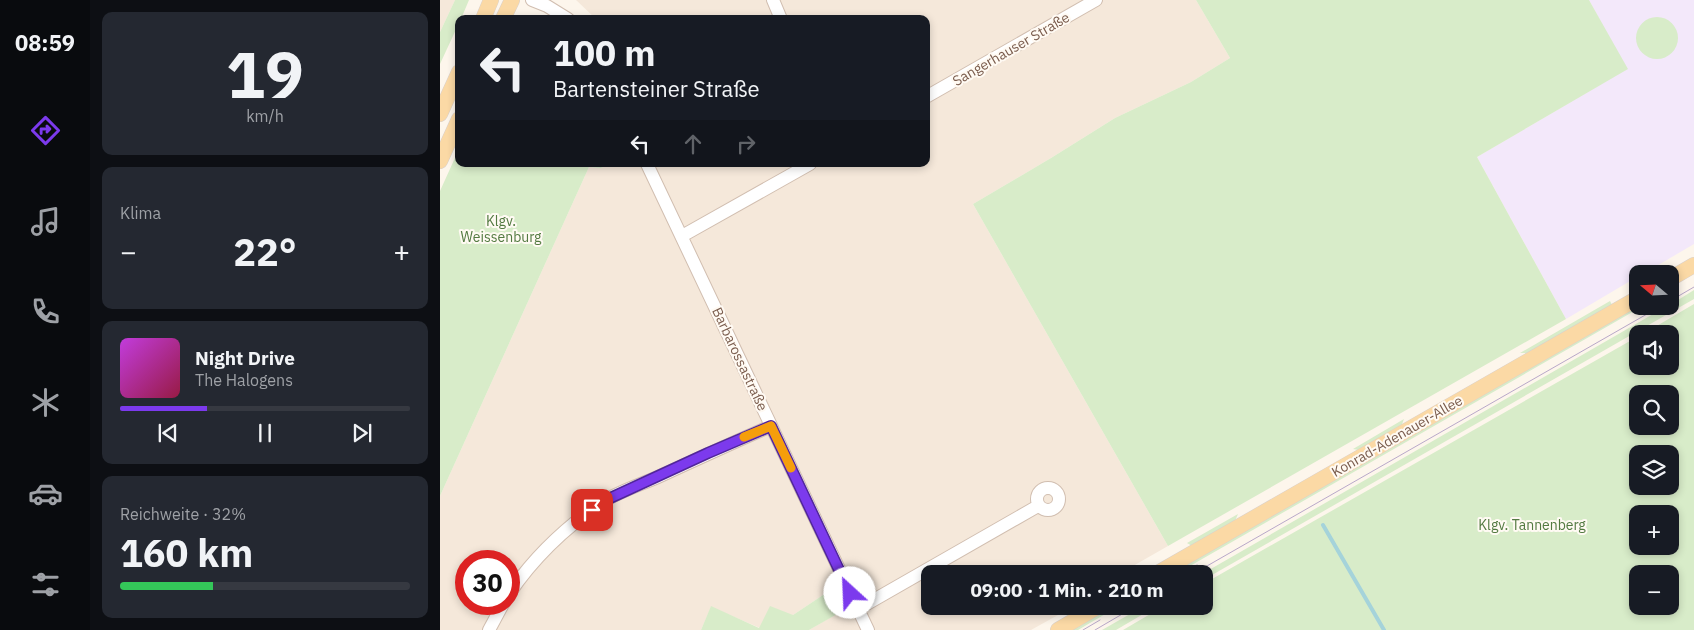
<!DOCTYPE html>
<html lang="de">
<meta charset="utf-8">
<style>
:root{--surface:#171b24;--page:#242831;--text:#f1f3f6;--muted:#9ea1a6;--line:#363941;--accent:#7c3aed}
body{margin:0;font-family:"IBM Plex Sans",sans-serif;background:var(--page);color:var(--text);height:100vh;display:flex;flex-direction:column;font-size:19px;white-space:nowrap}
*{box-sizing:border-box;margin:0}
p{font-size:16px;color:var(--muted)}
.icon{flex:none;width:28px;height:28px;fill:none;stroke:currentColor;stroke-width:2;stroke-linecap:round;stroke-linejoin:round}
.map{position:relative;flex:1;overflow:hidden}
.drawer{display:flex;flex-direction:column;gap:12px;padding:12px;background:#0d0f14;width:350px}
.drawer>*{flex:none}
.banner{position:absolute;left:15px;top:15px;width:475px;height:152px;border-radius:10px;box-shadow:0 2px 8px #0003;background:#171b24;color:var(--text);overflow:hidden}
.needle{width:32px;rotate:289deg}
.tools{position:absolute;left:1189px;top:265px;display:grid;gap:10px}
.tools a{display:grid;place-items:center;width:50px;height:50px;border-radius:10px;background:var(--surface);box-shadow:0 2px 8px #0003;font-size:25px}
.speed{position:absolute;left:15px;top:550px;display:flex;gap:10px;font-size:25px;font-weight:700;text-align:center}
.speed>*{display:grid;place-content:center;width:65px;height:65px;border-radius:50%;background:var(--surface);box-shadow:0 2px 8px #0003;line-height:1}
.speed .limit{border:8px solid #d22;background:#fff;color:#111}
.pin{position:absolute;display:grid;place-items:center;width:42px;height:42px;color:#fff;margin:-21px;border-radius:10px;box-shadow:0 2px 8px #0006}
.me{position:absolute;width:55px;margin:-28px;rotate:335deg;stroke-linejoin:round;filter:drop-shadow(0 0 4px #0008)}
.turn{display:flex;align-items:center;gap:18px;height:105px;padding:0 15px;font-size:22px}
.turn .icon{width:65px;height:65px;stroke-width:2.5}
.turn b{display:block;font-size:35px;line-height:42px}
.lanes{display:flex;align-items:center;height:48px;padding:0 15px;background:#0003;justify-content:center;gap:25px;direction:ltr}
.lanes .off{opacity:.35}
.big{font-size:38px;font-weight:700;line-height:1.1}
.drawer .tile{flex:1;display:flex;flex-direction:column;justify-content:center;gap:8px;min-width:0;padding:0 18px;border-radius:10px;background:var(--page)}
.drawer .dial{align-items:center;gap:0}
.dial b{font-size:65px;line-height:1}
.song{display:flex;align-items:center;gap:15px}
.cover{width:60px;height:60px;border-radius:8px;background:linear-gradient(135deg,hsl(290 70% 55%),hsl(340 70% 35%))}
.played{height:5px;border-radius:2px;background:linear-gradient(90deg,var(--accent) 30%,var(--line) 30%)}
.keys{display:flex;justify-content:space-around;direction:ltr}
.heat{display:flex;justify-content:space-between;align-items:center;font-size:28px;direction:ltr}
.charge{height:8px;border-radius:4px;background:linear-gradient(90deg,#34c759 32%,var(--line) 0)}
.trip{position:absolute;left:481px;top:565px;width:292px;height:50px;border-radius:10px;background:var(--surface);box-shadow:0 2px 8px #0003;font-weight:700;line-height:50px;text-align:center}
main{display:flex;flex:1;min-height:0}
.tabs{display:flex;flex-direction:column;width:90px;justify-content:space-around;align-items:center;background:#090b0e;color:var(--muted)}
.tabs .icon{width:35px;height:35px}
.tabs .active{color:var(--accent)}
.tabs b{font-size:22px;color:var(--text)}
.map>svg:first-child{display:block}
.residential{fill:#f5e8da;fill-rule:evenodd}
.education{fill:#f3e8fa}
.green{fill:#d8ecc9;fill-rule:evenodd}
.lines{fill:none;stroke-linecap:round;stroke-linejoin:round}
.stream{stroke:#a5d3da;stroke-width:4}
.minor-casing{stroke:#d1beb0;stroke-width:14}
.major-casing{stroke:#dad1cd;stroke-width:16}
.minor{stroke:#fff;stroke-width:12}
.major{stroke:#fbd9a5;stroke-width:15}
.tram{stroke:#b9a8c9;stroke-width:1}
.route-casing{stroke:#51269a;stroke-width:12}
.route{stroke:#7c3aed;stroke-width:9}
.slow{stroke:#f59e0b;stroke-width:9}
.labels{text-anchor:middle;stroke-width:4;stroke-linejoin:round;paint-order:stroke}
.street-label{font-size:14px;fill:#7a5c4d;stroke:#fffaf3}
.park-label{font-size:14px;fill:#537a41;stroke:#fffaf3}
</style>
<main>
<nav class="tabs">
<b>08:59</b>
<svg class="icon active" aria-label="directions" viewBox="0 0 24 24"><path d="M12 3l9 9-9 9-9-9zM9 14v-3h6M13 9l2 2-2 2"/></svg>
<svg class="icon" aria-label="music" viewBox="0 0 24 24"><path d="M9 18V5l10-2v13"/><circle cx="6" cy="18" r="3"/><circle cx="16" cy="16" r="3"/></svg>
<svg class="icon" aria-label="phone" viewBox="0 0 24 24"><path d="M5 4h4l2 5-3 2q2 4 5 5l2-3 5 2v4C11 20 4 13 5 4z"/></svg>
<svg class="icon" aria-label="climate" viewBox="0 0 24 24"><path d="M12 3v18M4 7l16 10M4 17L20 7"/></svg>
<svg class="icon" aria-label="car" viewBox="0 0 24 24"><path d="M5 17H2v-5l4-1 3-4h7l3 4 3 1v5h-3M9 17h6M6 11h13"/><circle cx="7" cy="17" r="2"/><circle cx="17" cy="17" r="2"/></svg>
<svg class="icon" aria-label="filters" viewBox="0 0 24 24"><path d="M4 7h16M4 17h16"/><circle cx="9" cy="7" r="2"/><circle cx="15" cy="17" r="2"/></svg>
</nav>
<section class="drawer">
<div class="tile dial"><b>19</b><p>km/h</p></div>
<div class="tile"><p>Klima</p>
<div class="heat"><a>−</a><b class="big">22°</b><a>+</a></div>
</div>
<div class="tile">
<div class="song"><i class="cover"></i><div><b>Night Drive</b><p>The Halogens</p></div></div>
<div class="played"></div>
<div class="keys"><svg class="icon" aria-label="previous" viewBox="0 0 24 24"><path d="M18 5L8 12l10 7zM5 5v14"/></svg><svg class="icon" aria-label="pause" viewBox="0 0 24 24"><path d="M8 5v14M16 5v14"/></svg><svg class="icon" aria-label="next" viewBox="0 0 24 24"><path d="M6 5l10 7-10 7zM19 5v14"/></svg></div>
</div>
<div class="tile"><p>Reichweite · 32%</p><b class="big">160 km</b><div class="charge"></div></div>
</section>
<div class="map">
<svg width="1254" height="630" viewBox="0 0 1254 630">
<rect width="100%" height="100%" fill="#fdf6ec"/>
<path class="residential" d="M0,0H15L0,32Z
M136,0H756L790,58L751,82L675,118L611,158L533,204L728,546L679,574H490V606H623L618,615L591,630H369L398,613L389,591L353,615L320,628L271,607L261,630H0V496L149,167L161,168L168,164H486V19H156ZM26,561H69V604H26Z"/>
<path class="education" d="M1149,0H1254V244L1203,274H1198L1197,277L1126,319L1037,157L1187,69Z"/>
<path class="green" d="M15,0H29L21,19H19V23L0,64V32Z
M756,0H1149L1188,69L1037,157L1126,319L728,546L533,204L611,158L675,118L751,82L790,58Z
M1196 38a21 21 0 1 1 42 0a21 21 0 1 1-42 0Z
M19,149V164H168L161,168L149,167L0,496V191Z
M1254,290V299L765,579V574H762L1227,306H1230V305Z
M1170,301L1172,305L1089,353H1080Z
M1254,304V630H683L724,606H765V583L1197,337L1198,366H1230V334H1203ZM1198,394H1230V426H1198ZM1198,454H1230V486H1198ZM1198,514H1230V546H1198ZM1198,574H1230V606H1198Z
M1198,306H1203L736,574H730Z
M964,419L961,427L919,450L913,449Z
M798,514L795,521L752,546L747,543Z
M389,591L399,613L369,630H261L271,606L319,628L330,606L353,615Z
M673,606H679L638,630H632Z
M704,606H717L676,630H662Z"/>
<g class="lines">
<path class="stream" d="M883,525L944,630"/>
<g class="minor-casing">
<path id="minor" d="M92,0L107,6L128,19
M333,0L341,19
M486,97L656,0
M207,164L428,630
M242,236L370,164
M597 499a11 11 0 1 1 22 0a11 11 0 1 1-22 0Z
M69,594C94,557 127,526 164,501C181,491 202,484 220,476C257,459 294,442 331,426
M418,609L598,506
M49,630L63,604"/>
</g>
<g class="major-casing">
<path id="major" d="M43,19L51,0
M63,19L72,0
M0,114L19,72
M0,161L19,119
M1230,279L1254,265
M716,574L1198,298
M618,630L659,606"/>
</g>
<use href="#minor" class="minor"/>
<use href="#major" class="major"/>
<path class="tram" d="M1230,301L1254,287
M741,574L757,565
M753,574L1221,306
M643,630L660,620
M655,630L696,606"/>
</g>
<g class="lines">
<g class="route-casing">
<path id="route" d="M152,510L166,500L268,453L331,426L410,593"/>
</g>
<use href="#route" class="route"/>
<path class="slow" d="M304,437L331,426L351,468"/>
</g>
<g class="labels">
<g class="street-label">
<text transform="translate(571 49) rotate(-30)" y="5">Sangerhauser Straße</text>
<text transform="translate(300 359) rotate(65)" y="5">Barbarossastraße</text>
<text transform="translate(957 436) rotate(-30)" y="5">Konrad-Adenauer-Allee</text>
</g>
<g class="park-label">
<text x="61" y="226">Klgv.<tspan x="61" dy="16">Weissenburg</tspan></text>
<text x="1092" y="530">Klgv. Tannenberg</text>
</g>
</g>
</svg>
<div class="tools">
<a><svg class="needle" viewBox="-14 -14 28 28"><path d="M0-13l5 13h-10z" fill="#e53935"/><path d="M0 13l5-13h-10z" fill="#9ea1a6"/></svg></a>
<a><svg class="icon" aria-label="sound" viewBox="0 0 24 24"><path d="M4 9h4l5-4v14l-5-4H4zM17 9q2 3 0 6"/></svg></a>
<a><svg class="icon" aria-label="search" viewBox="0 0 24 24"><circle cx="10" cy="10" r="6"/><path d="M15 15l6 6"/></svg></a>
<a><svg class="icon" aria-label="layers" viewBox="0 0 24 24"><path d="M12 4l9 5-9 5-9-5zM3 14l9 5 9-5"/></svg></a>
<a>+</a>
<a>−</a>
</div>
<div class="speed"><div class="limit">30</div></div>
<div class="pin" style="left:152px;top:510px;background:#d93025"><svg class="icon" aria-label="arrive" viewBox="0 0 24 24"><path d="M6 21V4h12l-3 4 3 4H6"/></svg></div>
<svg class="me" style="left:410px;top:593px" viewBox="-20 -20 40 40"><circle r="19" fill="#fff"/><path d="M0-13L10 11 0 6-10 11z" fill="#7c3aed"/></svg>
<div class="trip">09:00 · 1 Min. · 210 m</div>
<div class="banner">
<div class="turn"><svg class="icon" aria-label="left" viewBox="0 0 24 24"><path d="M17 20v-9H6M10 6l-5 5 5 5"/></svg><div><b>100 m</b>Bartensteiner Straße</div></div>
<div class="lanes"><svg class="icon" aria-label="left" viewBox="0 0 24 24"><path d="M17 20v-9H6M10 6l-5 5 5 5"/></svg><svg class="icon off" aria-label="ahead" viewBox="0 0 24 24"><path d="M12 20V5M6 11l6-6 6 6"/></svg><svg class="icon off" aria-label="right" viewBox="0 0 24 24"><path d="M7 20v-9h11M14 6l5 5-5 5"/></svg></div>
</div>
</div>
</main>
